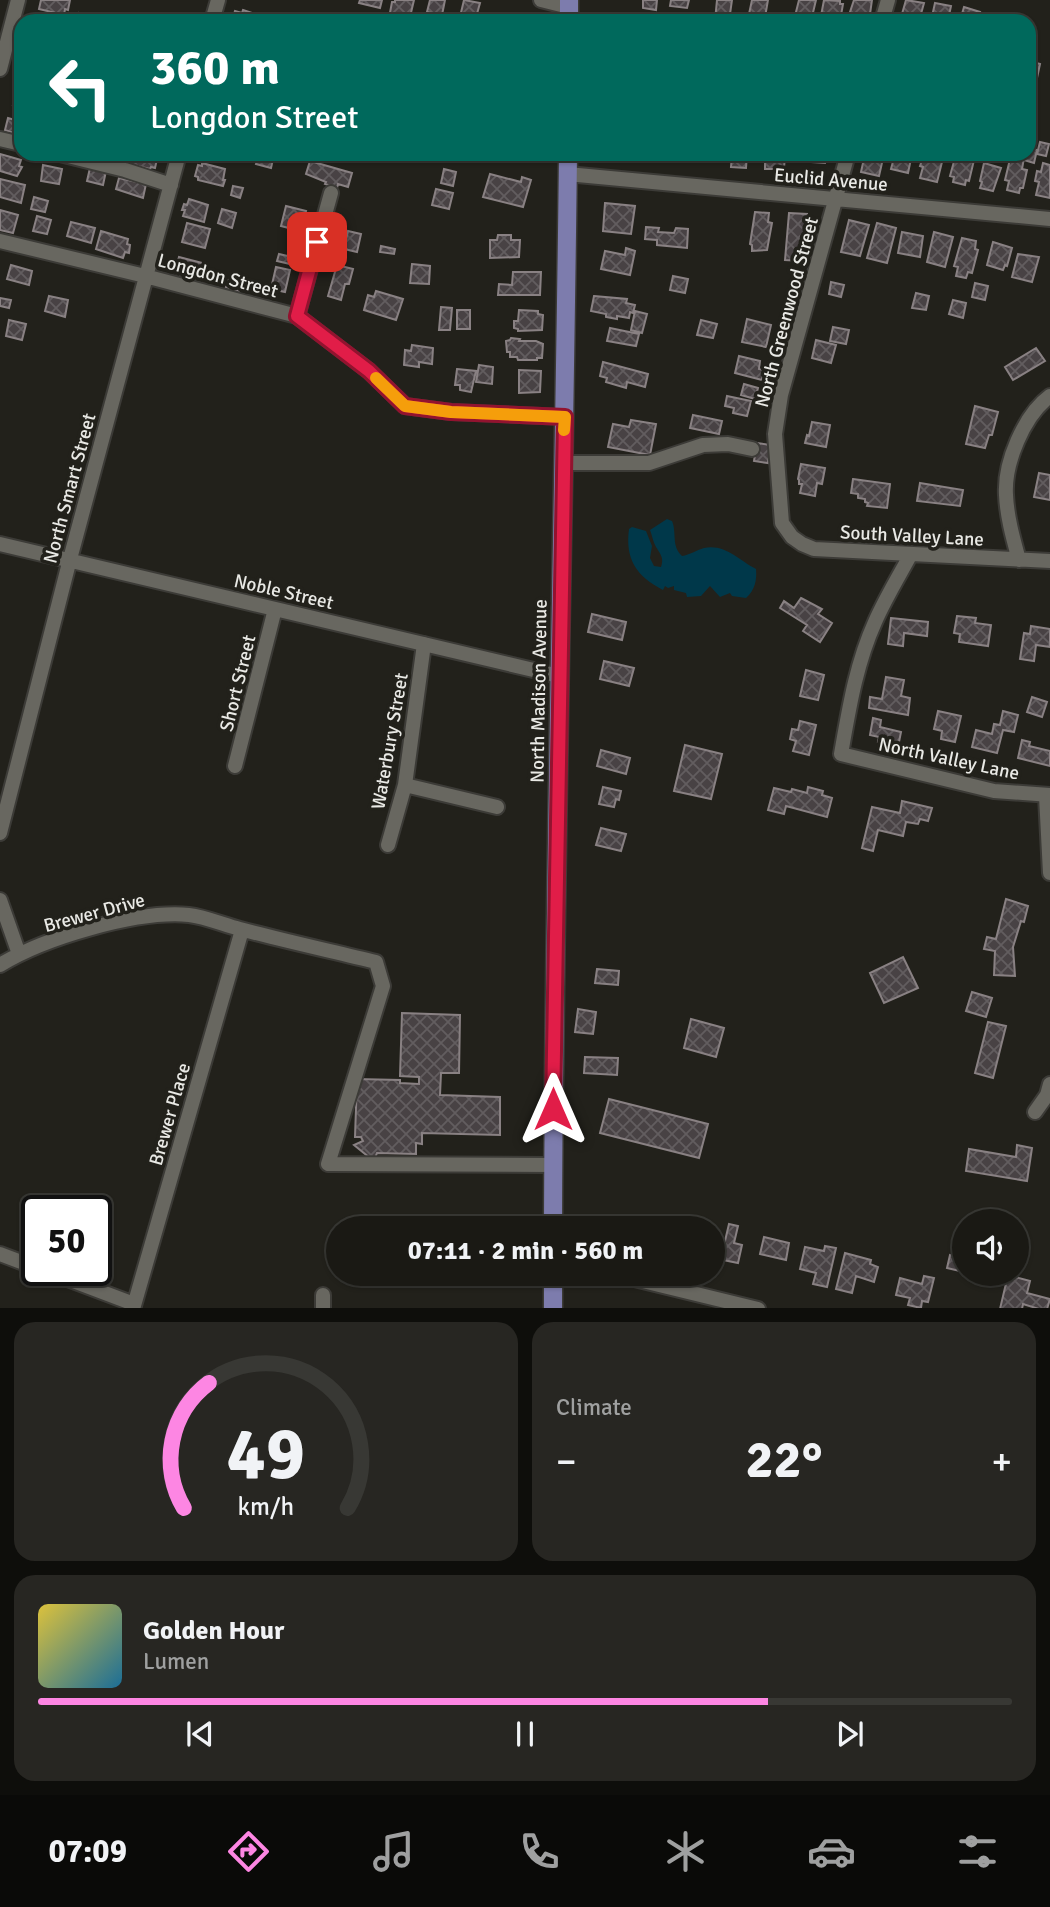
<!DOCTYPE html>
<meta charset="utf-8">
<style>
:root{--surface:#1a1914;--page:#272622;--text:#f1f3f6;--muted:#9fa0a0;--line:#383834;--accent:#fd86e3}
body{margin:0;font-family:Signika,sans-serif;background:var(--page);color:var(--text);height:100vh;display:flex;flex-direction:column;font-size:26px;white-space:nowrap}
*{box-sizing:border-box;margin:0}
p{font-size:23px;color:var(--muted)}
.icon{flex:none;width:38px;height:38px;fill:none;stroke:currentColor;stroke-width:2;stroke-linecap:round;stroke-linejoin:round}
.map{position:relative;height:1308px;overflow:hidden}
.panel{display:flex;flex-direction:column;gap:14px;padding:14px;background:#0e0e0b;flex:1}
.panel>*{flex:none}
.guide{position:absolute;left:14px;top:14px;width:1022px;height:147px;border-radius:21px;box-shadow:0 2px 5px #0004,0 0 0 2px var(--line);background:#00695c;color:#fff;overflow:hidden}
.controls{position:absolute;left:952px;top:1209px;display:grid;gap:14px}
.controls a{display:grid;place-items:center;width:77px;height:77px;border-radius:50%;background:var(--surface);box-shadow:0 2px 5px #0004,0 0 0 2px var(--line);font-size:35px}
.speed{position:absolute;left:21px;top:1195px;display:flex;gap:14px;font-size:35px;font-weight:700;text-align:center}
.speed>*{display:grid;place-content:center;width:91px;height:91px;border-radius:50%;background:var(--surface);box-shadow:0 2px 5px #0004,0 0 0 2px var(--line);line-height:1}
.speed .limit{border:4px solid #111;border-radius:10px;background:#fff;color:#111}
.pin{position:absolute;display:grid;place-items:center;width:60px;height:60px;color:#fff;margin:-30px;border-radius:14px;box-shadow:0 4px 10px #0006}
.me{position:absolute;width:77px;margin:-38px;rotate:0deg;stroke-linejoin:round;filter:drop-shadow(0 0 5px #0008)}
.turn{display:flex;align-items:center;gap:24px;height:147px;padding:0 21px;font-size:32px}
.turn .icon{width:91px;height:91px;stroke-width:2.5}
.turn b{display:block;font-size:49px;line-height:60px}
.big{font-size:52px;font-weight:700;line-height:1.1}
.panel .tile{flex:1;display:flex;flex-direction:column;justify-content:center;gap:10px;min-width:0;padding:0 24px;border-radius:21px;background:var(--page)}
.panel .dial{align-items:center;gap:0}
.dial svg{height:182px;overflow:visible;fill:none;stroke:var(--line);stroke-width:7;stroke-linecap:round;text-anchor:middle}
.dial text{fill:var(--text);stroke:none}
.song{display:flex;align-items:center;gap:21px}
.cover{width:84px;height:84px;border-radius:10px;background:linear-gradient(135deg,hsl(50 70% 55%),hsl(200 70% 35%))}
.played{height:7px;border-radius:4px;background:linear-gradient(90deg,var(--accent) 75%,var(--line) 75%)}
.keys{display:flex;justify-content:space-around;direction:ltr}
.heat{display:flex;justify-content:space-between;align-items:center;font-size:38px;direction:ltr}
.panel .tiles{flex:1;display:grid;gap:14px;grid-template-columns:1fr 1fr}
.tile:last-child{grid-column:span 2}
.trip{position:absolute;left:326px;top:1216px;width:399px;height:70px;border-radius:35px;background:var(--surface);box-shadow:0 2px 5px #0004,0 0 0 2px var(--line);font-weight:700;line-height:70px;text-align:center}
.menu{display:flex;height:112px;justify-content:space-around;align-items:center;background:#0a0a08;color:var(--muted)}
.menu .icon{width:49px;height:49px}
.menu .active{color:var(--accent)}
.menu b{font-size:32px;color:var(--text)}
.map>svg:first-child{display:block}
.water{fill:#00384a}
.building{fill:url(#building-cross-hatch);stroke:#898183;stroke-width:2}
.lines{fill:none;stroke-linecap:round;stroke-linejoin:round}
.minor-casing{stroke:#3c3b37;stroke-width:18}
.major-casing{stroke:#3c3b37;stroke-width:21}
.minor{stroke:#686760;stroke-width:14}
.major{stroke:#7d7cad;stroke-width:18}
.route-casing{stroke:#92132f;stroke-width:18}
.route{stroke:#e11d48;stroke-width:12}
.slow{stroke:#f59e0b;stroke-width:12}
.labels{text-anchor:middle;stroke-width:7;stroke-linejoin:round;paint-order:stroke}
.street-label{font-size:19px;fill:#e9e9e5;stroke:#22211b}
</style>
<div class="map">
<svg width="1050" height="1309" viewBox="0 0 1050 1309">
<defs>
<pattern id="building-cross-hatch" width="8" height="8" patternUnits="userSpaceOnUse" patternTransform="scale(1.75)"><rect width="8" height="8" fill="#484244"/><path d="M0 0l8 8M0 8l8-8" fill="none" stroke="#625d5f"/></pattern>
</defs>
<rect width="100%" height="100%" fill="#22211b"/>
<path class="water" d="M667,519L672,521C677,533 671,546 682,556C690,555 696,550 704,548C726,544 738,560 756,569C757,580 755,590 746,598L732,596L730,593L720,597L710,586L701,596L687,597L686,593L674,590V586L668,588L665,586L663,590C636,576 625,559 629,529L632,527L646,531L652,546L650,558L654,566L661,567C664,558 661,555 656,547C653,542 652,535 650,530Z"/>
<path class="building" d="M41,0H70L68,10L65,9L64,15L39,9Z
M360,0H382L380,8L359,3Z
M395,0H414L409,21L389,18L392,2H395Z
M430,0H445L442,15L427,12Z
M464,0L480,3L475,21H459Z
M643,0H657L656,10L643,8Z
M671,0H689L687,8L670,6Z
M717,0H732L729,21H715Z
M752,0H768L765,17L749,14Z
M799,0H816L811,21L794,20Z
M824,0L840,1V4H843L840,21H820Z
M854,0H872L869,21H847Z
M906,0L924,3L919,21H900Z
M935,3L951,6L948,20L949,21H931Z
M964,7L980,12L977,21H960Z
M243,10L264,17L263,21H232L235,11L242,13Z
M79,13L91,16L89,21H77Z
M152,14L178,21H150Z
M993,15L1009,17L1008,21H992Z
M613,17L652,20V21H613Z
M1029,61L1040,64L1037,78L1029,76Z
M18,89L21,90V107L13,105Z
M16,116L21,117V137L10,134L11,132L5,130L8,118L15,120Z
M1040,142L1049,144L1046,156L1037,154Z
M1029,148L1037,150L1034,163L1024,160L1025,154H1029Z
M0,154L21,160L19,166L22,167L17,176L0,171Z
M114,154H154L158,155L155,168L151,167L150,169L112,160Z
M259,154L274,155L271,168L256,164Z
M697,154H714V160L696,159Z
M732,154H747L746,168L731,167Z
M765,154H785L784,169H765Z
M813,154H826L825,163L812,162Z
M865,154H884L879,176L861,172Z
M895,154H912L908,173L891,169Z
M924,154H944L937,182L920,178L923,167L920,166Z
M956,154L975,156L969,181L966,180L965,185L953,182L954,177L950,176Z
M1011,155L1024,158L1022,169L1027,170L1023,188H1020L1019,193L1007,190L1009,181L1005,180Z
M310,161L352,173L348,187L338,184L337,188L325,184L326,182L306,174Z
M202,163L225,169L223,180H225L223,186L198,180V177L195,176L198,165L202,166Z
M984,163L1001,168L993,191L980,188L982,182L980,181Z
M1043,163L1050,165V198L1036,195L1039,182L1035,181L1037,171L1041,172Z
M43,165L62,169L59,184L41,181Z
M90,168L106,171L103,185L87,181Z
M444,169L456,172L453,186L441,183Z
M490,174L521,182L522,177L531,180L523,207L483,197Z
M119,178L146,184L143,198L116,189Z
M0,179L25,185L21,203L0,197Z
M233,186L243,188L240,198L231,195Z
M436,189L453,193L449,209L432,205Z
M34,197L48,201L45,212L31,209Z
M189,199L208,205L204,222L183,216L185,210H182L184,204L187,205Z
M605,203L635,206L631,234L603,231Z
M286,206L306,211L300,231L281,226Z
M222,209L236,213L232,228L218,223Z
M0,210L18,215L13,233L0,230Z
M755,212L769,213L768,222L772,223L767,250L752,251V245L750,244Z
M789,213L807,214L803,261L785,260Z
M37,216L51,220L47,234L33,231Z
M849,220L869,225L860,256L841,252Z
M71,222L95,228L91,243L67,236Z
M187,223L210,229L205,248L182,242Z
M877,223L896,228L887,263L867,258Z
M646,227L659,228L658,232L674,233L676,228L688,229L687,248L657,245V240L645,239Z
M101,231L128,239L127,244L130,245L129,253L125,252L123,258L96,249Z
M348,231L361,234L357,252L344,249Z
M902,232L923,236L920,257L898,253Z
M934,232L953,237L945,267L927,262Z
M498,235H511V240H520L519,257L490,258V240H497Z
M962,238L976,241L975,249L978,250L972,273L968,272L966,278L956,276L958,267L954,266Z
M993,242L1012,248L1007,266L1005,265L1003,270L987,265Z
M381,246L395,249L394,254L380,252Z
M626,248L635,251L630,275L601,269L605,251L625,255Z
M279,254L292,257L290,264L277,261Z
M1018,254L1039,257L1032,282L1012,277Z
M179,257L206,264L202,280L175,273Z
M412,264L430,266L429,284L410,283Z
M11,265L32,271L29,285L7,279Z
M337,265L353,269L349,284H345L341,300L328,296Z
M276,267L290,270L285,292L271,289Z
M513,272H541L540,295H498L499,284L512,285Z
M673,276L688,279L685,293L670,290Z
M229,279L241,282L239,291L226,287Z
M831,282L844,285L841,297L829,294Z
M975,283L988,286L985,300L972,297Z
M376,291L403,299L396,320L364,310L368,295L374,297Z
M916,293L929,296L926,310L912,308Z
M49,296L68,300L65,317L45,311Z
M594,296L627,299L626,303L635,305L633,313L630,312L629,318L617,316V319L606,317V314L591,311Z
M0,298L11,300L9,308L0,306Z
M953,300L966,303L963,318L949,314Z
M441,307L452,308L450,330H439Z
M457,310H470V329H457Z
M519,310L538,311V314L543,315L542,330L518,331V329L514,328V321H518Z
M635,311L647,314L642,333L631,330Z
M747,319L771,325L766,347L742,342Z
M9,320L26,324L22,340L6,336Z
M701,320L717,324L713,338L697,335Z
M833,327L849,330L846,344L830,341Z
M610,328L639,334L636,346L607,341Z
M511,338L520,339L519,341H536L543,344L542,358H537V360H518L517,357H510V352H507L506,341L510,340Z
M816,340L836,345L831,363L812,358Z
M412,345L433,348L432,364L419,362V367L404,365L405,350L411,351Z
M1036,348L1045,361L1013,380L1005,367Z
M739,356L760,361L759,369L764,370L762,380L735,373Z
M603,362L648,374L645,387L627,382L626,388L606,382L607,378L600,376Z
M479,365L493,367L492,384L476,382Z
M457,369L476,371L471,392L460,390V385H455Z
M519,370L541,371L540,392L519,393Z
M744,384L758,388L755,399L741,395Z
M727,396L751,401L747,416L733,413L734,408L725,406Z
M975,406L998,412L992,435H989L985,448L966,444Z
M693,415L722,421L719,434L690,428Z
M631,420L656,424L650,455L608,447L613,424L629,427Z
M812,422L830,425L826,447L805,443L807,435L809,436Z
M757,443L771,445L768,463L754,461Z
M801,464L825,468L822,484L817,483L815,496L800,493L802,484H799V480L798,479Z
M1039,473L1050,475V500L1034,497Z
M853,479L890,484L887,508L867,506L868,503L865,502V499L858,498V494L851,493Z
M920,483L963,490L960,506L917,501Z
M801,598L822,609L818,614L832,623L820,642L803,631L807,625L780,608L784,601L794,608Z
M592,614L626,622L622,640L588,632Z
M957,616L976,618L975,623L991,625L988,646L959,642L960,634L954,633Z
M891,618L928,622L927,636L904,633L903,646L888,644Z
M1031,626L1050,629V647L1036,645L1034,661L1020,659L1024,633L1030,634Z
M604,661L634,668L629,686L600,679Z
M806,670L824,675L818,700L800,696Z
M886,677L904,680L901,696L910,698L908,715L869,708L870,697L882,699Z
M1032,697L1047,702L1042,717L1027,712Z
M938,711L961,716L955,742L941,739L942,731L934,729Z
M1003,711L1018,715L1014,732L1003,730L997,753L972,747L976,730L992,734L994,724L1000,725Z
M873,718L881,720L880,727L901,732L898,747L878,742L879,737L870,735Z
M800,721L816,725L809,755L793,751L796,741L790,739L792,729L798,730Z
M1022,740L1030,742L1029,746L1050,751V766L1018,758Z
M685,745L722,754L711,799L674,791Z
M601,750L630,758L626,774L597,766Z
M603,787L621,791L619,800L616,799L614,807L599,804Z
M808,787L823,791L822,795L832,798L827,817L786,806L784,814L768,810L774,788L791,792L792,789L807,793Z
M902,801L932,808L928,821L920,819L918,824L906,822L903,836L878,830L873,851L862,848L872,807L900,813Z
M601,828L626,834L621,851L596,845Z
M1006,899L1028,906L1024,922L1021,921L1013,947L1015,976L994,975L995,951L984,949L987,937L996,939Z
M903,957L918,988L884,1003L870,973Z
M597,969L619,971L618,985L595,983Z
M972,992L992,998L986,1017L966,1011Z
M578,1009L596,1012L593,1034L575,1032Z
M402,1013L460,1015L459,1073H441L440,1095L500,1097V1135L422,1133V1144L416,1143V1154L377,1153L375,1158H370L354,1145L363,1141L361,1137H355L357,1079L400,1080V1083L419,1084V1077L400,1076Z
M691,1019L724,1028L716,1057L684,1048Z
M988,1022L1006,1026L993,1078L975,1073Z
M585,1057L618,1058L617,1075L584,1073Z
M609,1099L708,1124L699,1158L600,1133Z
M1017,1145L1032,1148L1027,1181L966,1171L969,1149L1016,1157Z
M616,1217L627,1218L626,1228H607V1227L615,1228Z
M729,1224L738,1226L734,1243L742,1245L738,1263L723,1260L724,1256L717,1255L721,1240L725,1241Z
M764,1237L789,1243L786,1260L760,1254Z
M825,1246L836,1248L827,1287L813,1284L816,1273L800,1269L805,1247L824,1251Z
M845,1253L871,1260L870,1264L878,1267L874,1282L856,1276L852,1293L836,1289Z
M950,1255L964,1258V1272L947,1268Z
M1008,1275L1030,1281L1027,1293L1050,1299L1047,1309H1039L1023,1304L1022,1309H1000Z
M924,1276L934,1278L928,1302L922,1301L921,1308L908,1305L910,1298L896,1295L900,1278L922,1284Z"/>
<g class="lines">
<g class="minor-casing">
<path id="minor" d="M541,0L569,7
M212,21L218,0
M882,21L888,0
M0,69L18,0
M0,139L21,144
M60,154L125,170L171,185
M848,154L781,395L775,434L782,523L792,537L802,544L814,549L1050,561
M567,174L1050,219
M0,241L145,276L297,316L369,371L405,406L451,412L565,417
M297,316L331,193
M564,463H649L703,445L728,444L752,449
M0,544L559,676
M911,554C899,576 885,599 875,622C856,664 849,709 841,754L994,791L1050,795
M1019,560C1013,538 1007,517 1006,495C1004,463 1024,415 1050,396
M235,766L275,609
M405,785L497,807
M1046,796L1050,873
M0,833L70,559L179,154
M388,845L405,785L424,644
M0,900L19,954
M0,965C44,938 137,910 189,915C206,917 224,925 240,929C285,941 331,951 376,962L383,986L328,1164L553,1165
M1035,1112L1047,1095L1050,1084
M0,1254L37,1268
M44,1270L134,1304
M614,1274L758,1309
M133,1309L242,930
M323,1309V1295"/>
</g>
<g class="major-casing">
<path id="major" d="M569,21V0
M553,1228C554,870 564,512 568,154
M553,1274V1309"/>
</g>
<use href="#minor" class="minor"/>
<use href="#major" class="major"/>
</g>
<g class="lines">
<g class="route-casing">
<path id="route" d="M317,242L297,316L369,371L405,406L451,412L565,417L553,1109"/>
</g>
<use href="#route" class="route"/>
<path class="slow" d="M376,378L405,406L451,412L565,417L564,430"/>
</g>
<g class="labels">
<g class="street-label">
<text transform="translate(831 179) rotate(5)" y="7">Euclid Avenue</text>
<text transform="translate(218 275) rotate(15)" y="7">Longdon Street</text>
<text transform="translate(786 312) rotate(-75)" y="7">North Greenwood Street</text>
<text transform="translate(69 488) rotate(-75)" y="7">North Smart Street</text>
<text transform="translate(912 535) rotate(3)" y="7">South Valley Lane</text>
<text transform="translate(284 591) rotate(13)" y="7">Noble Street</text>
<text transform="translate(237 683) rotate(-76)" y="7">Short Street</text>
<text transform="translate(538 691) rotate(-89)" y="7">North Madison Avenue</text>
<text transform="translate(389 741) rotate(-80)" y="7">Waterbury Street</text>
<text transform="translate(949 758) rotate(12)" y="7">North Valley Lane</text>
<text transform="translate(94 912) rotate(-15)" y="7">Brewer Drive</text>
<text transform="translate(169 1114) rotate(-74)" y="7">Brewer Place</text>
</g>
</g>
</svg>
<div class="controls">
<a><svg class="icon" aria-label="sound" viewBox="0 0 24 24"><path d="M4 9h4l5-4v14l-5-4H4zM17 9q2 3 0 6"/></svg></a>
</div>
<div class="speed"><div class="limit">50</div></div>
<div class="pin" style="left:317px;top:242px;background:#d93025"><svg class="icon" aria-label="arrive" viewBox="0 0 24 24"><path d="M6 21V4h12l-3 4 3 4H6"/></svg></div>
<svg class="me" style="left:553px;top:1109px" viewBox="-20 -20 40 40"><path d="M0-17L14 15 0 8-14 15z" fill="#e11d48" stroke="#fff" stroke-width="4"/></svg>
<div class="trip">07:11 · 2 min · 560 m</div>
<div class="guide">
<div class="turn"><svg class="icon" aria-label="left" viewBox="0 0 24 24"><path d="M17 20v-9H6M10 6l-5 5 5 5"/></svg><div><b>360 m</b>Longdon Street</div></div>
</div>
</div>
<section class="panel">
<div class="tiles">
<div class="tile dial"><svg viewBox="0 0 100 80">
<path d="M14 69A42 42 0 1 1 86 69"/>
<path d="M14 69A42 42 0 0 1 25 14" stroke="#fd86e3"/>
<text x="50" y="56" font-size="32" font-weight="700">49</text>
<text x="50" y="72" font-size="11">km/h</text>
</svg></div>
<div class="tile"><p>Climate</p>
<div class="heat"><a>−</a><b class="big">22°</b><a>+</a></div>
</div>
<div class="tile">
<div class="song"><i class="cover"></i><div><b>Golden Hour</b><p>Lumen</p></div></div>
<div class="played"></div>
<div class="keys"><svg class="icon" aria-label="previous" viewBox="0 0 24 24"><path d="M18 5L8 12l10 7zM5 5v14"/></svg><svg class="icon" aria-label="pause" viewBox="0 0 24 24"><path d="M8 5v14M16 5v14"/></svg><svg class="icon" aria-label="next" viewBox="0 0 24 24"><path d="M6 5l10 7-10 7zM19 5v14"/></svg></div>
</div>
</div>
</section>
<nav class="menu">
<b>07:09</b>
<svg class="icon active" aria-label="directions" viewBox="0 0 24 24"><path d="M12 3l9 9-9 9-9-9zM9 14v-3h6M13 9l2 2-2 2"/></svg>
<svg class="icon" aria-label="music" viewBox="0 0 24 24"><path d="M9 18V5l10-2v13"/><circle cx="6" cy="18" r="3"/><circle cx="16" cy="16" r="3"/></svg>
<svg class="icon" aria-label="phone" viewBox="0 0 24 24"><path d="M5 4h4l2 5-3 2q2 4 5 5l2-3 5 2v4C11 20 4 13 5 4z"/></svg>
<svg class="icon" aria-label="climate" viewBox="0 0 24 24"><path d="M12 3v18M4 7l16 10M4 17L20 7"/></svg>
<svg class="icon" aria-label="car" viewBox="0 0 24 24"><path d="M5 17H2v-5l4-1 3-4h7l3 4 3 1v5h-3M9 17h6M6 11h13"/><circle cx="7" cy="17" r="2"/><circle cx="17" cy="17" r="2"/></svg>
<svg class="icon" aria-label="filters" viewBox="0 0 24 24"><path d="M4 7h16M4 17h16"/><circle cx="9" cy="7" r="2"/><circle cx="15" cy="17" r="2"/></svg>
</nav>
